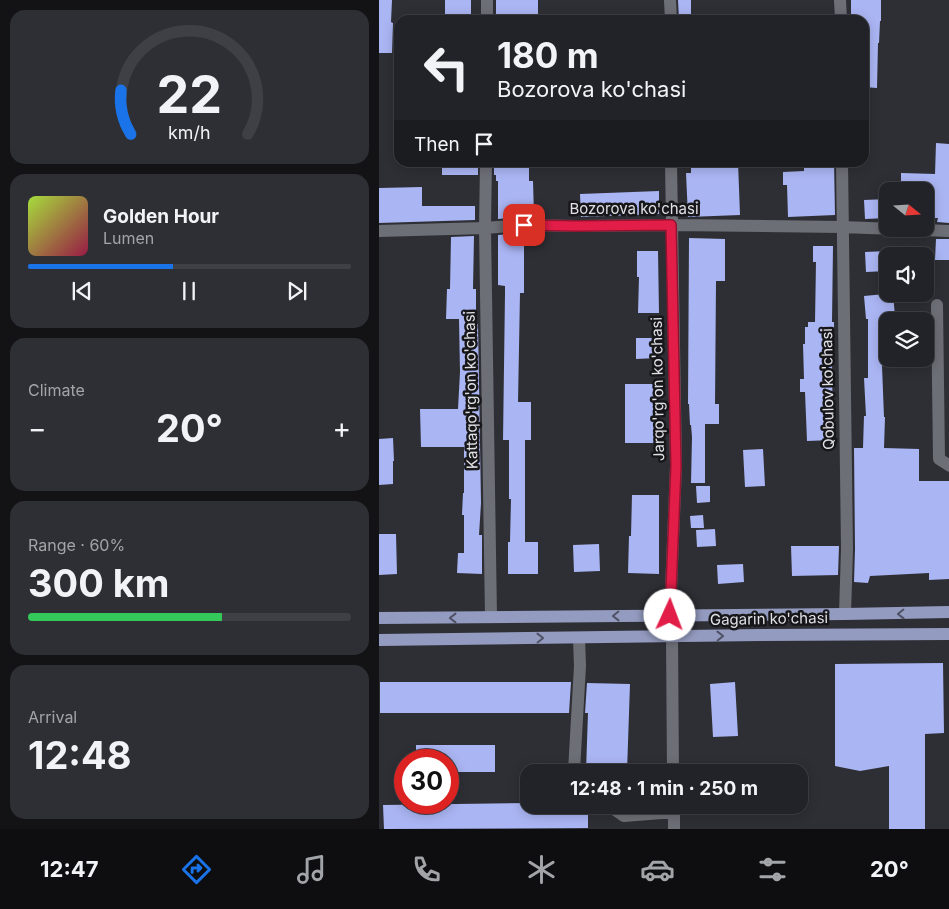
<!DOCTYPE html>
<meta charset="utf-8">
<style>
:root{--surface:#222328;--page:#2e2f34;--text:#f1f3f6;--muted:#a2a4a8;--line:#3f4045;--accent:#1a73e8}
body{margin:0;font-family:Inter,sans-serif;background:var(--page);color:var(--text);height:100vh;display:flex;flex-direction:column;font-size:19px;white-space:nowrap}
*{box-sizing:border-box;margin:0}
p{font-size:16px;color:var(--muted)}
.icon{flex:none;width:28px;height:28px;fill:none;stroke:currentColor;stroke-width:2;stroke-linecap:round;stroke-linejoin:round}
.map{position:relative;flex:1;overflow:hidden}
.panel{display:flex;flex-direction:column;gap:10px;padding:10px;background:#131316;width:379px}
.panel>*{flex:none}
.guide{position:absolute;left:15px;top:15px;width:475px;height:152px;border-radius:15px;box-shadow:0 2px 12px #0003,0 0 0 1px var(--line);background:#222328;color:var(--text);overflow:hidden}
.needle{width:32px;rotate:108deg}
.controls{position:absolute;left:500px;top:182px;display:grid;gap:10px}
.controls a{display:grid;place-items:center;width:55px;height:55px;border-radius:10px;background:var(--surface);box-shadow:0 2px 12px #0003,0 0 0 1px var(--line);font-size:25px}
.speed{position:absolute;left:15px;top:749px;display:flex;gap:10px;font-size:25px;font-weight:700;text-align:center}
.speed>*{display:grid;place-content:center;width:65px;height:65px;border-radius:50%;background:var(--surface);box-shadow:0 2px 12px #0003,0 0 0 1px var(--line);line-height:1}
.speed .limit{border:8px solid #d22;background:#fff;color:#111}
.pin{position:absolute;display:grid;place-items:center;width:42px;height:42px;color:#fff;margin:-21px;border-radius:10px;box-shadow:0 2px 8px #0006}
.me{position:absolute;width:55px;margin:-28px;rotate:2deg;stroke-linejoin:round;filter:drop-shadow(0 0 4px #0008)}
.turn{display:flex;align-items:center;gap:18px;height:105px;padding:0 20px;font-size:22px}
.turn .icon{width:65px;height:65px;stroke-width:2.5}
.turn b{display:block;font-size:35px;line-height:42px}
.then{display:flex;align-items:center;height:48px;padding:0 20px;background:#0003;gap:10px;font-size:19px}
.big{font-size:38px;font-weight:700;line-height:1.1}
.panel .tile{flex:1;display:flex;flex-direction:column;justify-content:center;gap:8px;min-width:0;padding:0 18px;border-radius:15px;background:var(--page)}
.panel .dial{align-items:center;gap:0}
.dial svg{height:130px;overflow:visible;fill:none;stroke:var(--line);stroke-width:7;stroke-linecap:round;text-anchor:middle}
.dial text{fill:var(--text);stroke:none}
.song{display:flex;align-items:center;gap:15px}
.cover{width:60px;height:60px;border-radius:8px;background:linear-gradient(135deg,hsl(80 70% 55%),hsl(340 70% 35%))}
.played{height:5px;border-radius:2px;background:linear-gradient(90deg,var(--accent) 45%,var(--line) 45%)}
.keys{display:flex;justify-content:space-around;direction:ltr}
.heat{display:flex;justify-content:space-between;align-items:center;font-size:28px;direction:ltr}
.charge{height:8px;border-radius:4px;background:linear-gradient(90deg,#34c759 60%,var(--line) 0)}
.trip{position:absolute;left:141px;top:764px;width:288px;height:50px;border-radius:15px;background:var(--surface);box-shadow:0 2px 12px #0003,0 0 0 1px var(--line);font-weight:700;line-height:50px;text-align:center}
.tabs{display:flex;height:80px;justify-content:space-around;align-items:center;background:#0e0e10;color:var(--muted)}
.tabs .icon{width:35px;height:35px}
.tabs .on{color:var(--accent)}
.tabs b{font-size:22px;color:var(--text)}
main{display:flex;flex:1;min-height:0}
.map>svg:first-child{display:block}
.building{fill:#aab5f3}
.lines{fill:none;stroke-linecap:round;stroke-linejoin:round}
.minor{stroke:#6d6f76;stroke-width:12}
.major{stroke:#949bc0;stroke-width:12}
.oneway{stroke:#4f5265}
.route-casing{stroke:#92132f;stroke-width:12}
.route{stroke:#e11d48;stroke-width:9}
.labels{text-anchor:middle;stroke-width:5;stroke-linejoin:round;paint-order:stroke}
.street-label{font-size:15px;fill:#e0e1e5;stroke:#17171a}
</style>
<main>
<section class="panel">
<div class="tile dial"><svg viewBox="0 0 100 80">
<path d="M14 69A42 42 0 1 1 86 69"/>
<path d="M14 69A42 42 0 0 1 8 42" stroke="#1a73e8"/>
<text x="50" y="56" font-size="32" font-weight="700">22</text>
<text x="50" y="72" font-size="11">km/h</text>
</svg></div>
<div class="tile">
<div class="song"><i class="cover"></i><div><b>Golden Hour</b><p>Lumen</p></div></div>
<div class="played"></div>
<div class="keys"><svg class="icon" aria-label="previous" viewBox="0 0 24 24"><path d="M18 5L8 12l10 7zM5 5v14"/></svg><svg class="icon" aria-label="pause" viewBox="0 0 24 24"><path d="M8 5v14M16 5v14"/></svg><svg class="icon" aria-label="next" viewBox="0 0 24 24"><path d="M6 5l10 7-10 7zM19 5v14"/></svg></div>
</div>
<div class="tile"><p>Climate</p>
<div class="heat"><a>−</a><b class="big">20°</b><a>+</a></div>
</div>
<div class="tile"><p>Range · 60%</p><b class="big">300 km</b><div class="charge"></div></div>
<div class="tile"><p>Arrival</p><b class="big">12:48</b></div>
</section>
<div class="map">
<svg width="571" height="829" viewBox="0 0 571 829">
<rect width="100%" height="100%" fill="#2e2f35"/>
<path class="building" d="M0,0H13L12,22L14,23L13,53H0Z
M66,0H92V20H66Z
M117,0H159V17H141V20H120V16H117Z
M299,0H312V20H300Z
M472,0H502V21H501L500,43H499L498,88L485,87V20H472Z
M557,143L571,144V223L558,222L559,218H546V191H522V173L556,174Z
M63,162H99V175H63Z
M115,162H150V181H154L155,216L119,219V181H117V175H115Z
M312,162H359L361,215L309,217L307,173H312Z
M425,162H455L456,215L409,217L408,185H404V172L425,171Z
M43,187V206H96V220L0,223V188Z
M280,191V214L202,217L201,194Z
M509,199V218L486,219L485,200Z
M145,233H153V245H145V293H141L139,402H152V440H146V542H159V574H129V542H131L132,499H130V440H124L126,293V286L119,285V235Z
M95,236L94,289H97V324H99L102,503L100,535H103V574L78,573L79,553H85V515H83L84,493H85V447H42L41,409H79L81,372L80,319H67L68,289H71L72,237Z
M310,238L346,239V281H337L336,404H340V424H326V483H312L313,437L312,425H311L310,404H309Z
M557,239H571V260H556Z
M434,246H454L453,322H455V338H453V363L454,440L428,441L426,392H421V379H425L424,344H426V327H429V322H436L437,262H434Z
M258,251H279L280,313H259L260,277H258Z
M509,251V271L487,272L486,252Z
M506,294H514L516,316L509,317V366H503L505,417H506L505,448L540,449V481H571V579L550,580V573L491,576L489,583L475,582L476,549L475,448H484L485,416H487L485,378H489V319H487L485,296Z
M257,338H277L278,358L257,359Z
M246,384H277L276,443H246Z
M14,438L15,461H14V484L0,485V439Z
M384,449L386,486L366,487L364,450Z
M317,486H331V502L318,503Z
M253,495H280V574L249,573L250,536H252Z
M324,515L325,528H312L311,516Z
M336,529L337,546L318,547L317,530Z
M0,534H17L18,574L0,575Z
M220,544L221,571L195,572L194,545Z
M412,546H460L459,575L413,576Z
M364,564L365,582L339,584L338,565Z
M564,663L565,733L546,734V829H510V766L481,771L456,766V664Z
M1,682H192L190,713H1Z
M356,682L359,736L334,737L331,684Z
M208,683L251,684L248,772L207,771L209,713H206Z
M37,745H116V772H69V760H37Z
M150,803V805H209V828L5,829L4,805Z"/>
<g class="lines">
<path class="minor" d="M291,0L292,20
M461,0L462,20
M108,20V0
M107,162L106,228L112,617
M463,162L468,549L466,614
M0,231L106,228L145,225L198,226L293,225L463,227L571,231
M558,305L560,459L571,466
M291,615L297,466L292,162
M293,637L294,772
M196,772L195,771L201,666L200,638
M229,805L245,816L295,812
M295,805V829"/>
<path class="major" d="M0,618L466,614L571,612
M0,640L381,635L571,634"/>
</g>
<defs><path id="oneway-chevron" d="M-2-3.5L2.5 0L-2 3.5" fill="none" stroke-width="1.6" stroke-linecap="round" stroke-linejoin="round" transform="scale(1.25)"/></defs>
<g class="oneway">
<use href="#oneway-chevron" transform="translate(522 614) rotate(179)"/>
<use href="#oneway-chevron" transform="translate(237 616) rotate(179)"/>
<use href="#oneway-chevron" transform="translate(74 618) rotate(180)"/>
<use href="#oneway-chevron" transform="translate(341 636) rotate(-1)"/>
<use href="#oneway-chevron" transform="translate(161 638) rotate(-1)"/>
</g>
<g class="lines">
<g class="route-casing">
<path id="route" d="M145,225L198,226L292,225L297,466L291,615"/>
</g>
<use href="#route" class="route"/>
</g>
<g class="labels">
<g class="street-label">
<text x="255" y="214">Bozorova ko'chasi</text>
<text transform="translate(279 389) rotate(-91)" y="5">Jarqo'rg'on ko'chasi</text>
<text transform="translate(449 389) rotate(-91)" y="5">Qobulov ko'chasi</text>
<text transform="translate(92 390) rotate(-91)" y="5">Kattaqo'rg'on ko'chasi</text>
<text transform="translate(390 619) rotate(-1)" y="5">Gagarin ko'chasi</text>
</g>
</g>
</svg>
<div class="controls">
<a><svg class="needle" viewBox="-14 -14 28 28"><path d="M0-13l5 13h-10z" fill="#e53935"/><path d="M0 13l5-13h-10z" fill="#a2a4a8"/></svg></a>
<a><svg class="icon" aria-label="sound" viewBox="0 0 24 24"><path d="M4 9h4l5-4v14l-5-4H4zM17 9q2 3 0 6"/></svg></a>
<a><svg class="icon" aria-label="layers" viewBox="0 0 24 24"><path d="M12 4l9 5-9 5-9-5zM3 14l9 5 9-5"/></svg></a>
</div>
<div class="speed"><div class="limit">30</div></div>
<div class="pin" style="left:145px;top:225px;background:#d93025"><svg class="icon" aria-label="arrive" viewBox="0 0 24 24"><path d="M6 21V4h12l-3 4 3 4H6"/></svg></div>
<svg class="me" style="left:291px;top:615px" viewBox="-20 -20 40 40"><circle r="19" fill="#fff"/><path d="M0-13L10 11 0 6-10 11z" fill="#e11d48"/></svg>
<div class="trip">12:48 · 1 min · 250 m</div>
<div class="guide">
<div class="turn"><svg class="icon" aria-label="left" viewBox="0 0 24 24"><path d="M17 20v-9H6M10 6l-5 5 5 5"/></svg><div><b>180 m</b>Bozorova ko'chasi</div></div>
<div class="then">Then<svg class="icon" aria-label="arrive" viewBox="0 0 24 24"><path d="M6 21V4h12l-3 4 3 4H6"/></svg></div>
</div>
</div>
</main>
<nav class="tabs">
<b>12:47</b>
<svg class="icon on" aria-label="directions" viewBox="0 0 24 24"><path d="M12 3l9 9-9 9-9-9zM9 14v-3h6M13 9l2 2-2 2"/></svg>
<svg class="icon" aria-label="music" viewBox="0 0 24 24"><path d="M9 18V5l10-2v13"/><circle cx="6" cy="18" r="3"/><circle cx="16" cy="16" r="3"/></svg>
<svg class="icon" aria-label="phone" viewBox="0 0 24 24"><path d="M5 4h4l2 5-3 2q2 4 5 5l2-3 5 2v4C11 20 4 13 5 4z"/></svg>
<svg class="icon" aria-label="climate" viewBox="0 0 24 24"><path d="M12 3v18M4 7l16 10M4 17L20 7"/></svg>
<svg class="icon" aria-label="car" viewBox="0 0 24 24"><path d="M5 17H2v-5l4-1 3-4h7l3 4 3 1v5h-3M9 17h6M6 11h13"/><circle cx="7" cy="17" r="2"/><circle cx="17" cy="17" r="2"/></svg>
<svg class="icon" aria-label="filters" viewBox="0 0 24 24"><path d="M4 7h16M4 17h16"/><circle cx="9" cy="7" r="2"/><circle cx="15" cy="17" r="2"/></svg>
<b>20°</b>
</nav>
